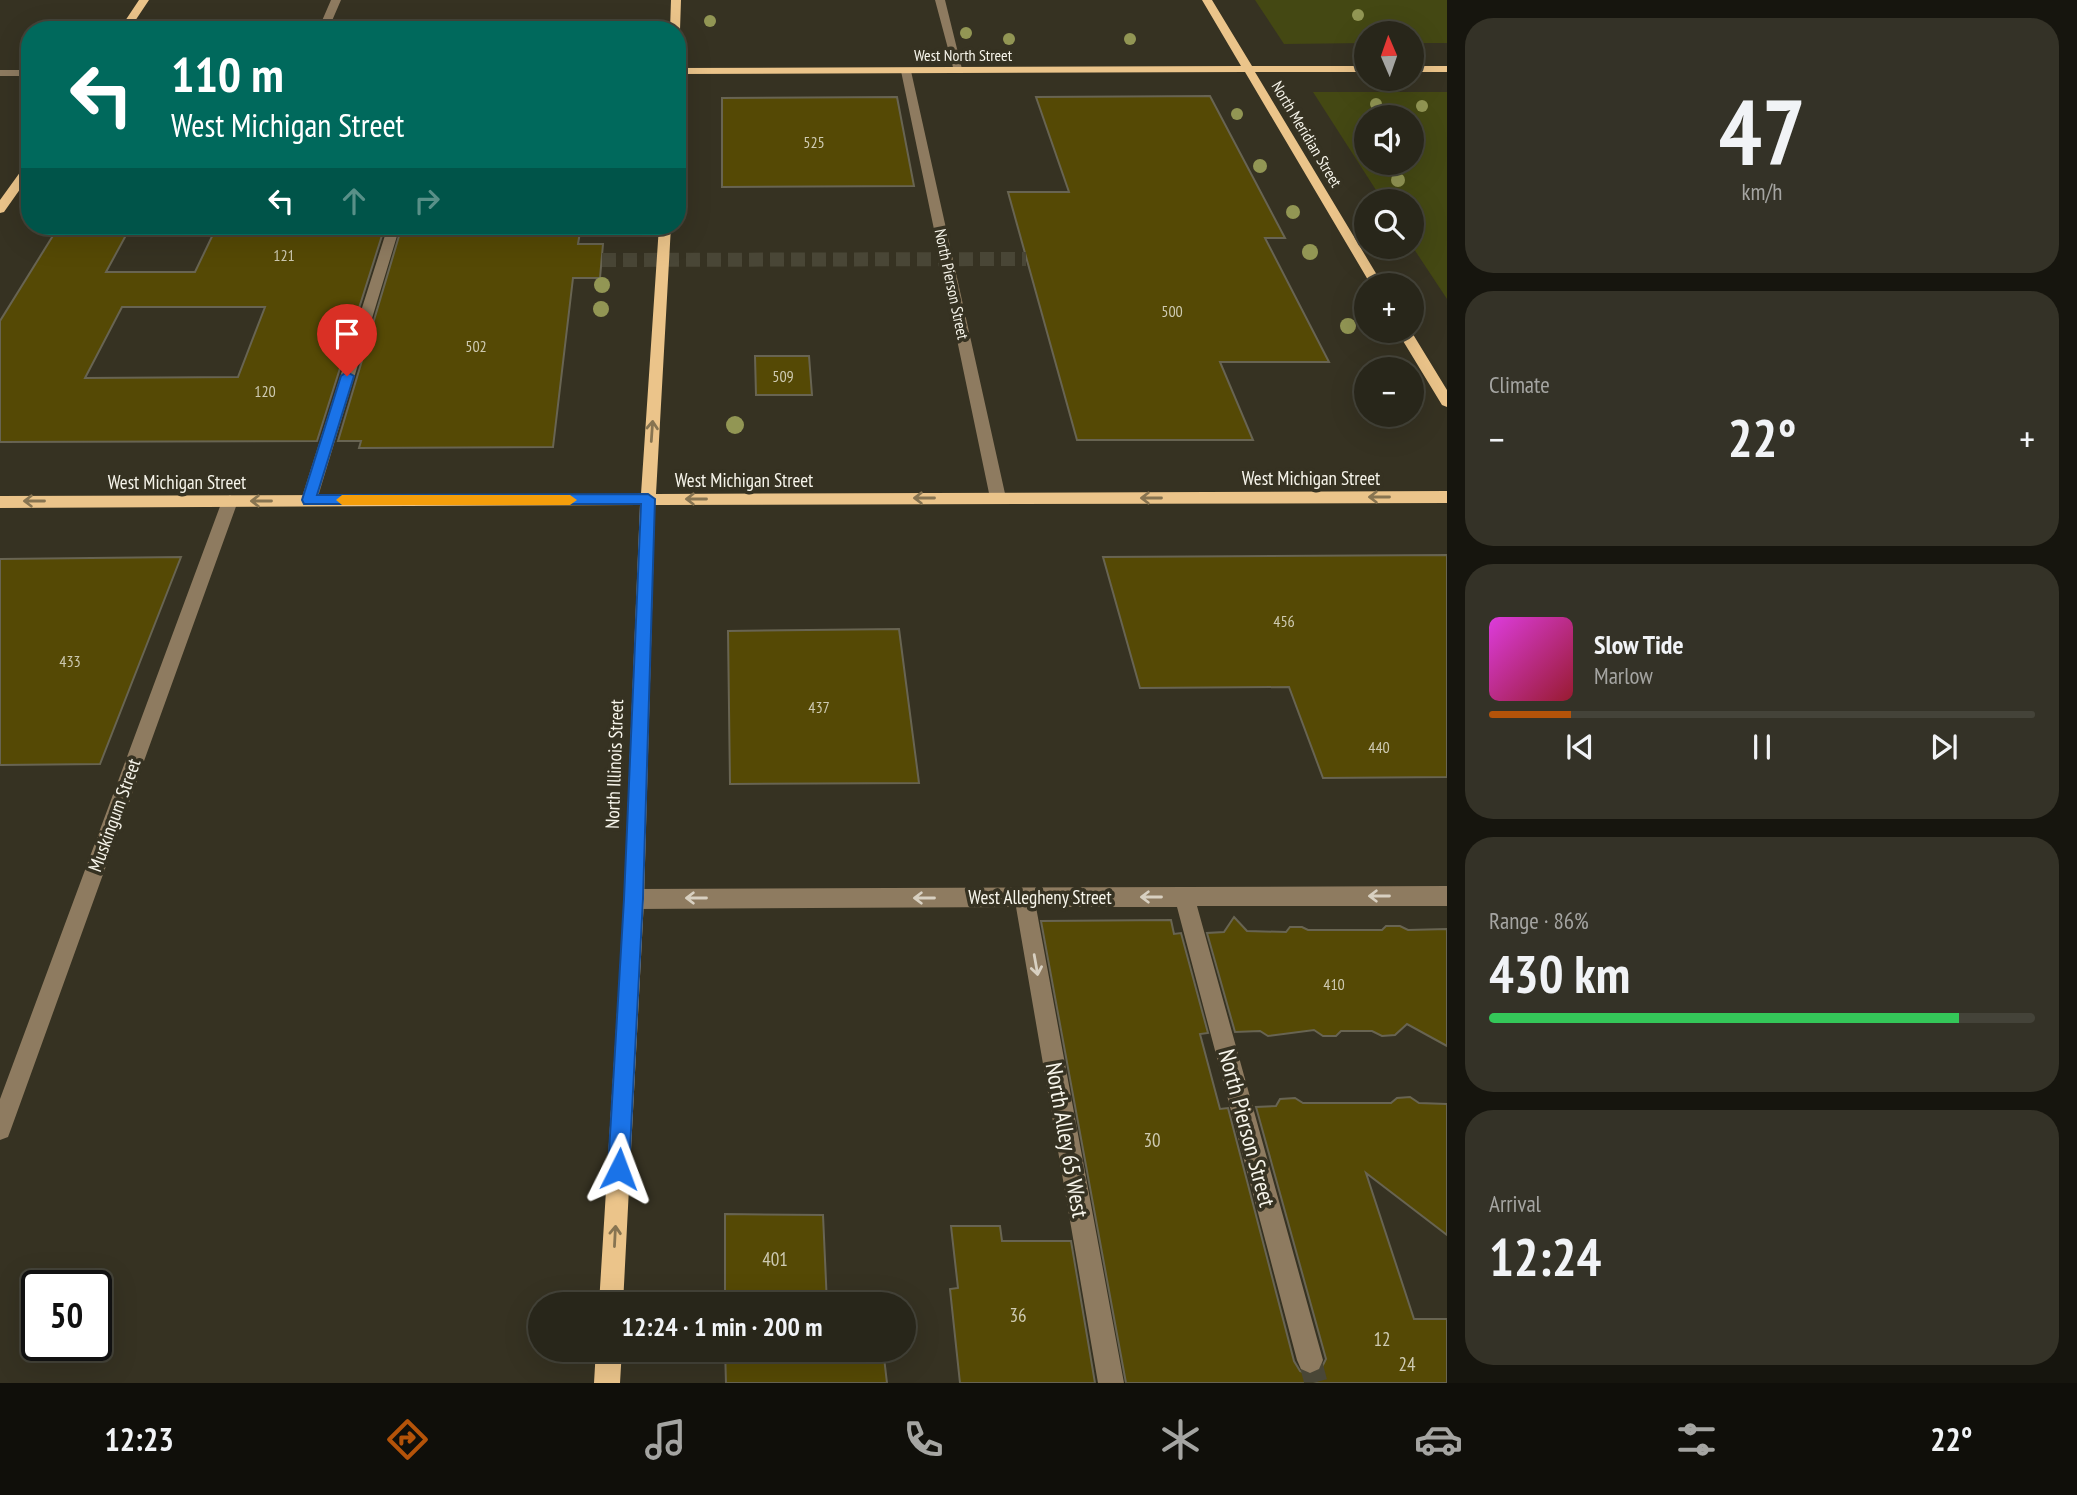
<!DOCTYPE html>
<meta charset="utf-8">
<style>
:root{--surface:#28261a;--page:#343227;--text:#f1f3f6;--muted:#a5a5a2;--line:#444339;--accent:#b45309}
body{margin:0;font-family:"PT Sans Narrow",sans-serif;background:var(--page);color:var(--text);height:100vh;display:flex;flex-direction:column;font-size:26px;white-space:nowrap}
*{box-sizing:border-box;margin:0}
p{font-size:23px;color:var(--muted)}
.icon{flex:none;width:38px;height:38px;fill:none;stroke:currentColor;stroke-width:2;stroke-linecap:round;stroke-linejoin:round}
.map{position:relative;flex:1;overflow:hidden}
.drawer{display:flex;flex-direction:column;gap:18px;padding:18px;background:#16150e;width:630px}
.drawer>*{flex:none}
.banner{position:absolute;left:21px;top:21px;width:665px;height:214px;border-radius:28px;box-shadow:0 7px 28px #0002,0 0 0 2px var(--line);background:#00695c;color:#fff;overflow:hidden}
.needle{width:46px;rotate:358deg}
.buttons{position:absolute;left:1354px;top:21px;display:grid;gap:14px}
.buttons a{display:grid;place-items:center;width:70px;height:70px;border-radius:50%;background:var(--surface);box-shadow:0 7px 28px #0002,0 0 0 2px var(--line);font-size:35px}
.speed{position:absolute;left:21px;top:1270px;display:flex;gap:14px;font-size:35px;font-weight:700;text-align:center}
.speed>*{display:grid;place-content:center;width:91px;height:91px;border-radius:50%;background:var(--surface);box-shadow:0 7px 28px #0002,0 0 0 2px var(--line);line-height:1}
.speed .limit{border:4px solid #111;border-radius:10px;background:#fff;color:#111}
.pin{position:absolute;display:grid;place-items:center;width:60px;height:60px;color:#fff;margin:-72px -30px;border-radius:50% 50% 50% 0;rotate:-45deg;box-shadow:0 0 7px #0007}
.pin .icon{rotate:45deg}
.me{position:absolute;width:77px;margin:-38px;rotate:3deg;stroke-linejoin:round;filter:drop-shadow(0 0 5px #0008)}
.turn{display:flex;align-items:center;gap:24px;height:147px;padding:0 35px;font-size:32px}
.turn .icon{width:91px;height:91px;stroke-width:2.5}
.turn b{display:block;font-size:49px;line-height:60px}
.lanes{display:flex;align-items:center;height:66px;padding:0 35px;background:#0003;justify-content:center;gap:35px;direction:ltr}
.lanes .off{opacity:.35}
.big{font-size:52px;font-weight:600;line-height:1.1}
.drawer .card{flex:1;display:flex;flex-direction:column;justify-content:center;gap:10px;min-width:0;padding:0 24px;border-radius:28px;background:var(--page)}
.drawer .dial{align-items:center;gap:0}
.dial b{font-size:91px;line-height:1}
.song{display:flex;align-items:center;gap:21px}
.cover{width:84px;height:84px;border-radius:10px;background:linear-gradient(135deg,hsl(300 70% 55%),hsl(350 70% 35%))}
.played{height:7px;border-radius:4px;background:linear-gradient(90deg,var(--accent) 15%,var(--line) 15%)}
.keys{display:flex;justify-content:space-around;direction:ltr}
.heat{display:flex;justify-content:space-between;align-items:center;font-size:38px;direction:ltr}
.charge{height:10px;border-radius:5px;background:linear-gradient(90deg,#34c759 86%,var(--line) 0)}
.trip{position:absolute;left:528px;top:1292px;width:388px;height:70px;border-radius:35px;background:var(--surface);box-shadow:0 7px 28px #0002,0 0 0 2px var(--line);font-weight:600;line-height:70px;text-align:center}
.tabs{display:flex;height:112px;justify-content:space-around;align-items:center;background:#100f0a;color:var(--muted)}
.tabs .icon{width:49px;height:49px}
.tabs .selected{color:var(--accent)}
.tabs b{font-size:32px;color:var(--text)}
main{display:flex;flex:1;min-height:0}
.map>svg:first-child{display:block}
.green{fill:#444813;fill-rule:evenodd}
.building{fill:#554905;stroke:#686452;stroke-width:2;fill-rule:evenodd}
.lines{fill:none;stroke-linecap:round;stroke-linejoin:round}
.minor-tunnel-far1{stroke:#494636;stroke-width:14;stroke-dasharray:14 7;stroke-linecap:butt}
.minor-tunnel{stroke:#494636;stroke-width:23;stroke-dasharray:23 11;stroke-linecap:butt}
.minor{fill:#8e7b60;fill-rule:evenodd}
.major{fill:#ebc48a;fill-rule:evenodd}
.tree{fill:#929654}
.oneway{stroke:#877451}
.oneway2{stroke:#d8d0c1}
.route{fill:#1a73e8;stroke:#114b97;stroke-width:2}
.slow{fill:#f59e0b}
.labels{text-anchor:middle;stroke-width:7;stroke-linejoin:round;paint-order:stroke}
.far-street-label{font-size:16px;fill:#f7f5eb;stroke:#363222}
.number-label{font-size:16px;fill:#cecab2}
.street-label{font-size:19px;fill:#f7f5eb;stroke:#363222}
.near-number-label{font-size:19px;fill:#cecab2}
.near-street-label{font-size:23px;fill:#f7f5eb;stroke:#363222}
</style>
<main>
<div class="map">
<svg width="1447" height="1383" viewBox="0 0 1447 1383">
<rect width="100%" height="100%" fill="#363222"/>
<path class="green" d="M1255,0H1447V43H1412V33H1367V43L1284,44Z
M1313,92H1447V299L1412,246V201H1383ZM1367,117H1412V163H1367Z"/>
<path class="building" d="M1210,96L1285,238H1265L1329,362H1220L1253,440H1077L1008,192H1069L1036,97Z
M897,97L914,186L722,187V98Z
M59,226H131L106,272H195L217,226H385L317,441L0,442V321ZM122,307H265L238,377L85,378Z
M402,226H581L578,244H603L600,278H573L553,447L359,448L361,441H338Z
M755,356H809L812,395H756Z
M1447,555V777L1323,778L1289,687L1140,688L1103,557Z
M181,557L100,764L0,765V559Z
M899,629L919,783L730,784L728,631Z
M1234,917L1247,931L1286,932L1290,927H1302L1308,930H1382L1386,926H1400L1408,930L1447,929V1046L1407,1024L1395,1035L1382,1036L1372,1031H1341L1336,1036H1323L1314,1030L1268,1036L1260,1031L1235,1032L1207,933L1224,932Z
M1171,920L1174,934L1181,933L1208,1033L1200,1034L1220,1109L1228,1108L1294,1361L1300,1371L1309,1375L1320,1371L1326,1359L1256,1107L1276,1106L1280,1099L1295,1098L1303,1103H1391L1397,1098L1410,1097L1419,1103L1447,1104V1235L1366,1173L1414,1319H1447V1383H1126L1041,921Z
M725,1214L823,1215L827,1304H725Z
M951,1226H1000L1002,1241H1071L1095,1383H960L950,1289L958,1288Z
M725,1349H883L887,1383H726Z"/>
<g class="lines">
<path class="minor-tunnel-far1" d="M602,260L1026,259"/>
<path class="minor-tunnel" d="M1310,1360L1316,1383"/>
<path class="minor" d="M331,0H341L328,30H318Z
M935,0H945L963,73L954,71Z
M906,68L911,71L1006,498L998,504L990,498L901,71Z
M0,70H30V76H0Z
M388,226H400L317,500L309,506L301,500Z
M230,495L238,501L11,1129L8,1137L0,1140V1099L222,501Z
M1447,886V906H1197L1323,1360L1319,1369L1310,1373L1301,1369L1297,1360L1177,907H1036L1124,1383H1098L1016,907L634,909L627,906L624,899L627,892L634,889Z"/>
<path class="major" d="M139,0H149L129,30H119Z
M671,0H681L680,30L677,32V30H670Z
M1202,0H1212L1252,66H1367V72H1255L1383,285H1371L1245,72L677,74V68L1241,66Z
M1412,66H1447V72H1412Z
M30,163V175L4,212L0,213V200L26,164Z
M659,226H671L656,494L1447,491V503L655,505L644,899L623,1304H599L624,899L640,505L0,508V496L641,494Z
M1397,331H1411L1447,390V407L1442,405Z
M596,1349H622L620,1383H594Z"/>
</g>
<g class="tree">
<circle cx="1358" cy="15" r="6"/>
<circle cx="710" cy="21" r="6"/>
<circle cx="966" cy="33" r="6"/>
<circle cx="1009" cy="39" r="6"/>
<circle cx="1130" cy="39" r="6"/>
<circle cx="1376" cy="104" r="6"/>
<circle cx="1422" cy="106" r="6"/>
<circle cx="1237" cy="114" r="6"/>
<circle cx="1260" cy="166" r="7"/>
<circle cx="1398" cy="180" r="7"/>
<circle cx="1293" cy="212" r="7"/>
<circle cx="1310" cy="252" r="8"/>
<circle cx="602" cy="285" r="8"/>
<circle cx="601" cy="309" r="8"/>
<circle cx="1348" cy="326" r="8"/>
<circle cx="735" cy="425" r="9"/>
</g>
<defs><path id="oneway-shaft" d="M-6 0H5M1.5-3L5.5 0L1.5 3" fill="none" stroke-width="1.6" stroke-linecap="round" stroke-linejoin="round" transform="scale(1.75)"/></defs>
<g class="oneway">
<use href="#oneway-shaft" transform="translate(652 431) rotate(-86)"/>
<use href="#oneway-shaft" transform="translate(1379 497) rotate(180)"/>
<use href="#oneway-shaft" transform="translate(924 498) rotate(180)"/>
<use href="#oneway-shaft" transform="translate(1151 498) rotate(180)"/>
<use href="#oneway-shaft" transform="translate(696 499) rotate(-180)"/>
<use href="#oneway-shaft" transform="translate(34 501) rotate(180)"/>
<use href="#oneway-shaft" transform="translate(261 501) rotate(180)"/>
<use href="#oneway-shaft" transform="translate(615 1236) rotate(-87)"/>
</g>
<g class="oneway2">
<use href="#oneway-shaft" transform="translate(1379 896) rotate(180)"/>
<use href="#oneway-shaft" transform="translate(1151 897) rotate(180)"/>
<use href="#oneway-shaft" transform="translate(696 898) rotate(180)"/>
<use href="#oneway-shaft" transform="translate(924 898) rotate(180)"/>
<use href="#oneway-shaft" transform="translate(1036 965) rotate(80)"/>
</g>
<path class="route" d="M347,372L354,376L317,495L648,494L655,499L643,899L629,1169L626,1176L619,1179L611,1176L608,1169L624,899L641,504H304L302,500L341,376Z"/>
<path class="slow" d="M342,495H570L577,500L570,505H342L336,500Z"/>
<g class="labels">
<g class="far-street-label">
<text x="963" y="61">West North Street</text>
<text transform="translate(1307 134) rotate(59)" y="6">North Meridian Street</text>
<text transform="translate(952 284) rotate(78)" y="6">North Pierson Street</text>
</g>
<g class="number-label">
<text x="814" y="148">525</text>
<text x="284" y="261">121</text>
<text x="1172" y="317">500</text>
<text x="476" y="352">502</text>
<text x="783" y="382">509</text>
<text x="265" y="397">120</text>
<text x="1284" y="627">456</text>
<text x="70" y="667">433</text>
<text x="819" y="713">437</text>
<text x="1379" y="753">440</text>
<text x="1334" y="990">410</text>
</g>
<g class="street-label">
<text x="1311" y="485">West Michigan Street</text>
<text x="744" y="487">West Michigan Street</text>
<text x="177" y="489">West Michigan Street</text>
<text transform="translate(614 764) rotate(-88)" y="7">North Illinois Street</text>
<text transform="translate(114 815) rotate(-70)" y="7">Muskingum Street</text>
<text x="1040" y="904">West Allegheny Street</text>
</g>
<g class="near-number-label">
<text x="1152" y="1147">30</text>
<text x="775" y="1266">401</text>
<text x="1018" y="1322">36</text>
<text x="1382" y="1346">12</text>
<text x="1407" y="1371">24</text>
</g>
<g class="near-street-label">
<text transform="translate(1247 1128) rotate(75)" y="8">North Pierson Street</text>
<text transform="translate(1067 1140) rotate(80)" y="8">North Alley 65 West</text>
</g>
</g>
</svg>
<div class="buttons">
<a><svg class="needle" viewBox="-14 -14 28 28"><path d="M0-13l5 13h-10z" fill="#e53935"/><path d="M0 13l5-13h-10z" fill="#a5a5a2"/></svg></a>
<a><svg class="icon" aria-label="sound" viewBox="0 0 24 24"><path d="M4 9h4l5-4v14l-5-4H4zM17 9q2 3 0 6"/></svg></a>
<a><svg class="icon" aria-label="search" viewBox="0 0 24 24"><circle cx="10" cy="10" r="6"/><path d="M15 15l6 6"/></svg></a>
<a>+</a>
<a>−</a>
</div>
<div class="speed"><div class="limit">50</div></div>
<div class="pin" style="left:347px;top:376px;background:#d93025"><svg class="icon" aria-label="arrive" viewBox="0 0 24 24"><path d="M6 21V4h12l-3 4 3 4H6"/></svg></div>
<svg class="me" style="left:619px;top:1169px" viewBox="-20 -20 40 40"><path d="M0-17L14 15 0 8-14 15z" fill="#1a73e8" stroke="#fff" stroke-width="4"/></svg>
<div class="trip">12:24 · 1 min · 200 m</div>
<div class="banner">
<div class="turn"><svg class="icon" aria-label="left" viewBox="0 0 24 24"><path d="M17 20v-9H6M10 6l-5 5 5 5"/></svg><div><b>110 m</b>West Michigan Street</div></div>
<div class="lanes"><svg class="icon" aria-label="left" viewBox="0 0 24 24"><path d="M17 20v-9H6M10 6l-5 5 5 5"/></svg><svg class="icon off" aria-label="ahead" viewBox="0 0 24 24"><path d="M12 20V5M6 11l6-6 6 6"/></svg><svg class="icon off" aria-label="right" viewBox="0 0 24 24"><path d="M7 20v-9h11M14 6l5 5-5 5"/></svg></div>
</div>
</div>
<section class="drawer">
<div class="card dial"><b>47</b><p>km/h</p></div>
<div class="card"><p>Climate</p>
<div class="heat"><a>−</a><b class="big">22°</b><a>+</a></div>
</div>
<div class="card">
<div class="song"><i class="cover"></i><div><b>Slow Tide</b><p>Marlow</p></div></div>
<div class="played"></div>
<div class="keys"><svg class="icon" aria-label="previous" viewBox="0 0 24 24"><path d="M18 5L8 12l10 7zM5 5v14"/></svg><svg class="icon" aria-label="pause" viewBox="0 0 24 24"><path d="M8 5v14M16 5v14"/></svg><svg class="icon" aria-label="next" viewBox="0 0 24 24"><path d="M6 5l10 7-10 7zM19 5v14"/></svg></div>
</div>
<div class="card"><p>Range · 86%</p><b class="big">430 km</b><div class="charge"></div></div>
<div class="card"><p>Arrival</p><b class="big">12:24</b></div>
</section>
</main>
<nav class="tabs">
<b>12:23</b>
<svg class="icon selected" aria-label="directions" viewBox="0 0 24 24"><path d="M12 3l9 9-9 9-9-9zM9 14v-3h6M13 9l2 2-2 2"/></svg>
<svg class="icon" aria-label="music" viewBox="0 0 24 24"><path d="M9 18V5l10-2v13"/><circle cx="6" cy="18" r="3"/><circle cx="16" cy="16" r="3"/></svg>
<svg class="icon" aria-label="phone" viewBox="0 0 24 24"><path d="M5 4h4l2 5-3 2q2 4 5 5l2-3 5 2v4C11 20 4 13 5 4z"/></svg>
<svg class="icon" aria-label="climate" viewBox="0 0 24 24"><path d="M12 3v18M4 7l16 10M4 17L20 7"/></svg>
<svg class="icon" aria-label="car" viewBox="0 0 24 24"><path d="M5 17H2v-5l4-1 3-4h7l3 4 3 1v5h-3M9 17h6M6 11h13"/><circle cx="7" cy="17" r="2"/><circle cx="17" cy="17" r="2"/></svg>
<svg class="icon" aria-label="filters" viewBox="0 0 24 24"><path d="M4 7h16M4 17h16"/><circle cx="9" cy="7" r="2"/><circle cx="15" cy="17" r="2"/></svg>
<b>22°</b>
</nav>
